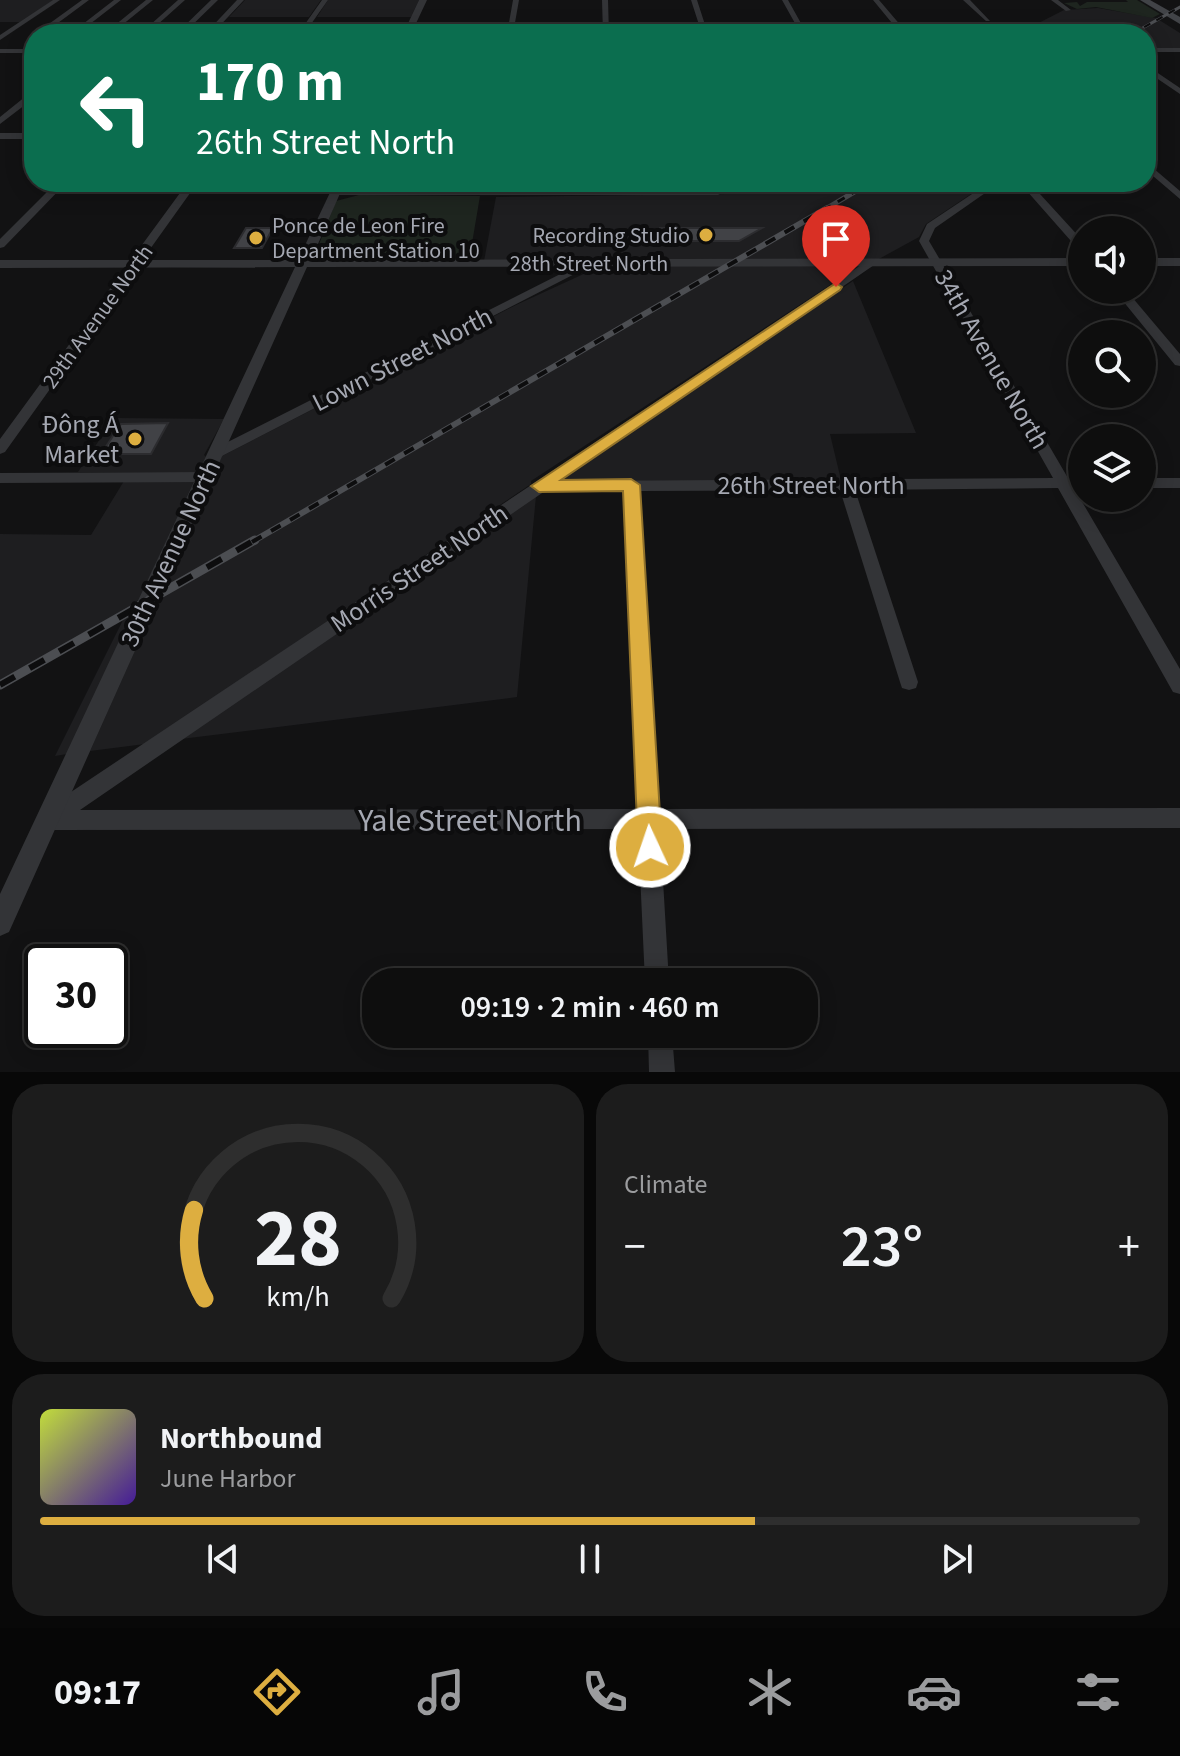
<!DOCTYPE html>
<meta charset="utf-8">
<style>
:root{--surface:#0e0e0e;--page:#1c1c1c;--text:#f1f3f6;--muted:#9b9c9e;--line:#2e2e2e;--accent:#ddae40}
body{margin:0;font-family:"Source Sans 3",sans-serif;background:var(--page);color:var(--text);height:100vh;display:flex;flex-direction:column;font-size:30px;white-space:nowrap}
*{box-sizing:border-box;margin:0}
p{font-size:26px;color:var(--muted)}
.icon{flex:none;width:44px;height:44px;fill:none;stroke:currentColor;stroke-width:2;stroke-linecap:round;stroke-linejoin:round}
.map{position:relative;height:1072px;overflow:hidden}
.sheet{display:flex;flex-direction:column;gap:12px;padding:12px;background:#080808;flex:1}
.sheet>*{flex:none}
.guide{position:absolute;left:24px;top:24px;width:1132px;height:168px;border-radius:32px;box-shadow:0 4px 20px #0003,0 0 0 2px var(--line);background:#0b6e4f;color:#fff;overflow:hidden}
.tools{position:absolute;left:1068px;top:216px;display:grid;gap:16px}
.tools a{display:grid;place-items:center;width:88px;height:88px;border-radius:50%;background:var(--surface);box-shadow:0 4px 20px #0003,0 0 0 2px var(--line);font-size:40px}
.speed{position:absolute;left:24px;top:944px;display:flex;gap:16px;font-size:40px;font-weight:700;text-align:center}
.speed>*{display:grid;place-content:center;width:104px;height:104px;border-radius:50%;background:var(--surface);box-shadow:0 4px 20px #0003,0 0 0 2px var(--line);line-height:1}
.speed .limit{border:4px solid #111;border-radius:12px;background:#fff;color:#111}
.pin{position:absolute;display:grid;place-items:center;width:68px;height:68px;color:#fff;margin:-82px -34px;border-radius:50% 50% 50% 0;rotate:-45deg;box-shadow:0 0 8px #0007}
.pin .icon{rotate:45deg}
.me{position:absolute;width:88px;margin:-44px;rotate:357deg;stroke-linejoin:round;filter:drop-shadow(0 0 6px #0008)}
.turn{display:flex;align-items:center;gap:28px;height:168px;padding:0 40px;font-size:36px}
.turn .icon{width:104px;height:104px;stroke-width:2.5}
.turn b{display:block;font-size:56px;line-height:68px}
.big{font-size:60px;font-weight:600;line-height:1.1}
.sheet .widget{flex:1;display:flex;flex-direction:column;justify-content:center;gap:12px;min-width:0;padding:0 28px;border-radius:32px;background:var(--page)}
.sheet .dial{align-items:center;gap:0}
.dial svg{height:208px;overflow:visible;fill:none;stroke:var(--line);stroke-width:7;stroke-linecap:round;text-anchor:middle}
.dial text{fill:var(--text);stroke:none}
.song{display:flex;align-items:center;gap:24px}
.cover{width:96px;height:96px;border-radius:12px;background:linear-gradient(135deg,hsl(70 70% 55%),hsl(260 70% 35%))}
.played{height:8px;border-radius:4px;background:linear-gradient(90deg,var(--accent) 65%,var(--line) 65%)}
.keys{display:flex;justify-content:space-around;direction:ltr}
.heat{display:flex;justify-content:space-between;align-items:center;font-size:44px;direction:ltr}
.sheet .tiles{flex:1;display:grid;gap:12px;grid-template-columns:1fr 1fr}
.widget:last-child{grid-column:span 2}
.trip{position:absolute;left:362px;top:968px;width:456px;height:80px;border-radius:32px;background:var(--surface);box-shadow:0 4px 20px #0003,0 0 0 2px var(--line);font-weight:600;line-height:80px;text-align:center}
.dock{display:flex;height:128px;justify-content:space-around;align-items:center;background:#060606;color:var(--muted)}
.dock .icon{width:56px;height:56px}
.dock .on{color:var(--accent)}
.dock b{font-size:36px;color:var(--text)}
.map>svg:first-child{display:block}
.built{fill:#1e1e20}
.green{fill:#1e251f}
.building{fill:#414246;stroke:#2c2c2f;stroke-width:2}
.lines{fill:none;stroke-linecap:round;stroke-linejoin:round}
.minor{fill:#333437;fill-rule:evenodd}
.tertiary{fill:#333437;fill-rule:evenodd}
.secondary{fill:#414347;fill-rule:evenodd}
.rail-far3-casing{stroke:#4c4e52;stroke-width:3}
.rail-far2-casing{stroke:#4c4e52;stroke-width:5}
.rail-far1-casing{stroke:#4c4e52;stroke-width:6}
.rail-casing{stroke:#4c4e52;stroke-width:9}
.rail-far3{stroke:#0d0d0e;stroke-width:2;stroke-dasharray:7;stroke-linecap:butt}
.rail-far2{stroke:#0d0d0e;stroke-width:3;stroke-dasharray:8;stroke-linecap:butt}
.rail-far1{stroke:#0d0d0e;stroke-width:4;stroke-dasharray:11;stroke-linecap:butt}
.rail{stroke:#0d0d0e;stroke-width:6;stroke-dasharray:17;stroke-linecap:butt}
.route{fill:#ddae40;stroke:#90712a;stroke-width:2}
.poi-dot{fill:#ddae40;stroke:#0d0d0e;stroke-width:3}
.labels{text-anchor:middle;stroke-width:8;stroke-linejoin:round;paint-order:stroke}
.far-poi-label{font-size:22px;fill:#a5a8b2;stroke:#0d0d0e;text-anchor:start}
.far-street-label{font-size:22px;fill:#a5a8b2;stroke:#0d0d0e}
.street-label{font-size:26px;fill:#a5a8b2;stroke:#0d0d0e}
.poi-label{font-size:26px;fill:#a5a8b2;stroke:#0d0d0e;text-anchor:end}
.near-street-label{font-size:32px;fill:#a5a8b2;stroke:#0d0d0e}
</style>
<div class="map">
<svg width="1180" height="1072" viewBox="0 0 1180 1072">
<rect width="100%" height="100%" fill="#121213"/>
<path class="built" d="M0,0H54L20,22H0Z
M245,0H321L309,17H229Z
M328,0H419L411,17H317Z
M1098,8L1156,18L1180,33V49H1146V34H1017L1064,10Z
M693,182H989L926,224L919,237L877,260L484,261L496,197L724,194L723,190H695Z
M601,266H859L531,481V484L145,744L90,751L222,456L516,305Z
M853,281L916,433L830,434L841,480L558,481Z
M114,418L224,419L204,455L206,457L199,472H78Z
M124,481L194,482L67,754L55,756L124,618L0,687V534L91,535Z
M536,496L517,697L181,739Z"/>
<path class="green" d="M1126,0H1137L1160,14L1152,18L1096,7L1077,9L1064,3L1077,2L1080,6L1087,2H1128Z
M359,195L480,196L469,261L325,260L316,252L336,201Z"/>
<path class="building" d="M246,228H273L262,248H234Z
M660,228H762L739,241H662Z
M168,423L151,454H101L121,424Z"/>
<g class="lines">
<path class="minor" d="M53,0H60L0,40V35Z
M82,0H89L43,34H35Z
M114,0H121L77,34H70Z
M146,0H153L111,34H104Z
M178,0H185L147,34H140Z
M211,0H218L183,34H176Z
M237,0H244L212,34H205Z
M322,0H328L304,34H298Z
M513,0H519L513,34H507Z
M602,0H608L609,34H603Z
M691,0H697L708,34H702Z
M782,0H788L807,34H801Z
M873,0H879L908,34H901Z
M963,0H970L990,21H986Z
M1051,0H1058L1071,10L1066,11Z
M1146,48H1180V52H1146Z
M0,49H34V53H0Z
M1146,65L1180,88V94L1146,71Z
M31,92H34V98L0,124V117Z
M0,133H34V139H0Z
M1146,162L1180,191V199L1146,170Z
M57,182H67L4,247L0,248V239Z
M188,182H198L5,452L0,454V439Z
M990,182H1001L935,228L929,241L1068,478H1082V488H1074L1180,669V694L1173,692L1058,488L855,490L918,682L916,688L909,690L902,688L900,682L840,490L639,491L658,809L1180,808V828L660,829L669,982H645L638,829L47,830L40,827L36,820L41,812L867,261L877,263L560,481L1053,478L919,241L927,224ZM545,491H624L637,809L80,810Z
M1019,182H1029L1082,240V250L1078,249Z
M335,190L718,189L723,192L718,195H332V191Z
M588,260L594,263L592,265L220,457L215,459L208,454L210,451Z
M1114,290H1126L1180,354V366L1175,365Z
M205,472L212,477L205,482L0,483V473Z
M1142,478H1180V488H1142Z
M648,1034H672L675,1072H649Z"/>
<path class="tertiary" d="M419,0H427L411,34H403Z
M335,182H345L311,260L1082,258V266L307,267L9,932L0,936V894L295,267L0,268V260H298Z
M1142,258H1180V266H1142Z"/>
<path class="secondary" d="M1140,0H1150L1180,17V24Z"/>
<g class="rail-far3-casing">
<path id="rail-far3" d="M1132,34L1180,7"/>
</g>
<g class="rail-far2-casing">
<path id="rail-far2" d="M824,210L871,182"/>
</g>
<g class="rail-far1-casing">
<path id="rail-far1" d="M252,542L827,208"/>
</g>
<g class="rail-casing">
<path id="rail" d="M0,685L255,540"/>
</g>
<use href="#rail-far3" class="rail-far3"/>
<use href="#rail-far2" class="rail-far2"/>
<use href="#rail-far1" class="rail-far1"/>
<use href="#rail" class="rail"/>
</g>
<path class="route" d="M836,283L842,287L840,290L561,480L631,479L640,485L662,847L659,856L650,860L641,856L638,847L623,491L539,492L531,486Z"/>
<g class="poi-dot">
<circle cx="706" cy="235" r="8"/>
<circle cx="256" cy="238" r="8"/>
<circle cx="135" cy="439" r="8"/>
</g>
<g class="labels">
<g class="far-poi-label">
<text x="272" y="233">Ponce de Leon Fire<tspan x="272" dy="25">Department Station 10</tspan></text>
<text x="690" y="243" text-anchor="end">Recording Studio</text>
</g>
<g class="far-street-label">
<text x="589" y="271">28th Street North</text>
<text transform="translate(97 316) rotate(-54)" y="8">29th Avenue North</text>
</g>
<g class="street-label">
<text transform="translate(402 359) rotate(-27)" y="9">Lown Street North</text>
<text transform="translate(992 359) rotate(60)" y="9">34th Avenue North</text>
<text x="811" y="494">26th Street North</text>
<text transform="translate(170 553) rotate(-65)" y="9">30th Avenue North</text>
<text transform="translate(419 568) rotate(-34)" y="9">Morris Street North</text>
</g>
<g class="poi-label">
<text x="119" y="433">Đông Á<tspan x="119" dy="30">Market</tspan></text>
</g>
<g class="near-street-label">
<text x="470" y="831">Yale Street North</text>
</g>
</g>
</svg>
<div class="tools">
<a><svg class="icon" aria-label="sound" viewBox="0 0 24 24"><path d="M4 9h4l5-4v14l-5-4H4zM17 9q2 3 0 6"/></svg></a>
<a><svg class="icon" aria-label="search" viewBox="0 0 24 24"><circle cx="10" cy="10" r="6"/><path d="M15 15l6 6"/></svg></a>
<a><svg class="icon" aria-label="layers" viewBox="0 0 24 24"><path d="M12 4l9 5-9 5-9-5zM3 14l9 5 9-5"/></svg></a>
</div>
<div class="speed"><div class="limit">30</div></div>
<div class="pin" style="left:836px;top:287px;background:#d93025"><svg class="icon" aria-label="arrive" viewBox="0 0 24 24"><path d="M6 21V4h12l-3 4 3 4H6"/></svg></div>
<svg class="me" style="left:650px;top:847px" viewBox="-20 -20 40 40"><circle r="17" fill="#ddae40" stroke="#fff" stroke-width="3"/><path d="M0-11L8 9 0 5-8 9z" fill="#fff"/></svg>
<div class="trip">09:19 · 2 min · 460 m</div>
<div class="guide">
<div class="turn"><svg class="icon" aria-label="left" viewBox="0 0 24 24"><path d="M17 20v-9H6M10 6l-5 5 5 5"/></svg><div><b>170 m</b>26th Street North</div></div>
</div>
</div>
<section class="sheet">
<div class="tiles">
<div class="widget dial"><svg viewBox="0 0 100 80">
<path d="M14 69A42 42 0 1 1 86 69"/>
<path d="M14 69A42 42 0 0 1 10 35" stroke="#ddae40"/>
<text x="50" y="56" font-size="32" font-weight="700">28</text>
<text x="50" y="72" font-size="11">km/h</text>
</svg></div>
<div class="widget"><p>Climate</p>
<div class="heat"><a>−</a><b class="big">23°</b><a>+</a></div>
</div>
<div class="widget">
<div class="song"><i class="cover"></i><div><b>Northbound</b><p>June Harbor</p></div></div>
<div class="played"></div>
<div class="keys"><svg class="icon" aria-label="previous" viewBox="0 0 24 24"><path d="M18 5L8 12l10 7zM5 5v14"/></svg><svg class="icon" aria-label="pause" viewBox="0 0 24 24"><path d="M8 5v14M16 5v14"/></svg><svg class="icon" aria-label="next" viewBox="0 0 24 24"><path d="M6 5l10 7-10 7zM19 5v14"/></svg></div>
</div>
</div>
</section>
<nav class="dock">
<b>09:17</b>
<svg class="icon on" aria-label="directions" viewBox="0 0 24 24"><path d="M12 3l9 9-9 9-9-9zM9 14v-3h6M13 9l2 2-2 2"/></svg>
<svg class="icon" aria-label="music" viewBox="0 0 24 24"><path d="M9 18V5l10-2v13"/><circle cx="6" cy="18" r="3"/><circle cx="16" cy="16" r="3"/></svg>
<svg class="icon" aria-label="phone" viewBox="0 0 24 24"><path d="M5 4h4l2 5-3 2q2 4 5 5l2-3 5 2v4C11 20 4 13 5 4z"/></svg>
<svg class="icon" aria-label="climate" viewBox="0 0 24 24"><path d="M12 3v18M4 7l16 10M4 17L20 7"/></svg>
<svg class="icon" aria-label="car" viewBox="0 0 24 24"><path d="M5 17H2v-5l4-1 3-4h7l3 4 3 1v5h-3M9 17h6M6 11h13"/><circle cx="7" cy="17" r="2"/><circle cx="17" cy="17" r="2"/></svg>
<svg class="icon" aria-label="filters" viewBox="0 0 24 24"><path d="M4 7h16M4 17h16"/><circle cx="9" cy="7" r="2"/><circle cx="15" cy="17" r="2"/></svg>
</nav>
